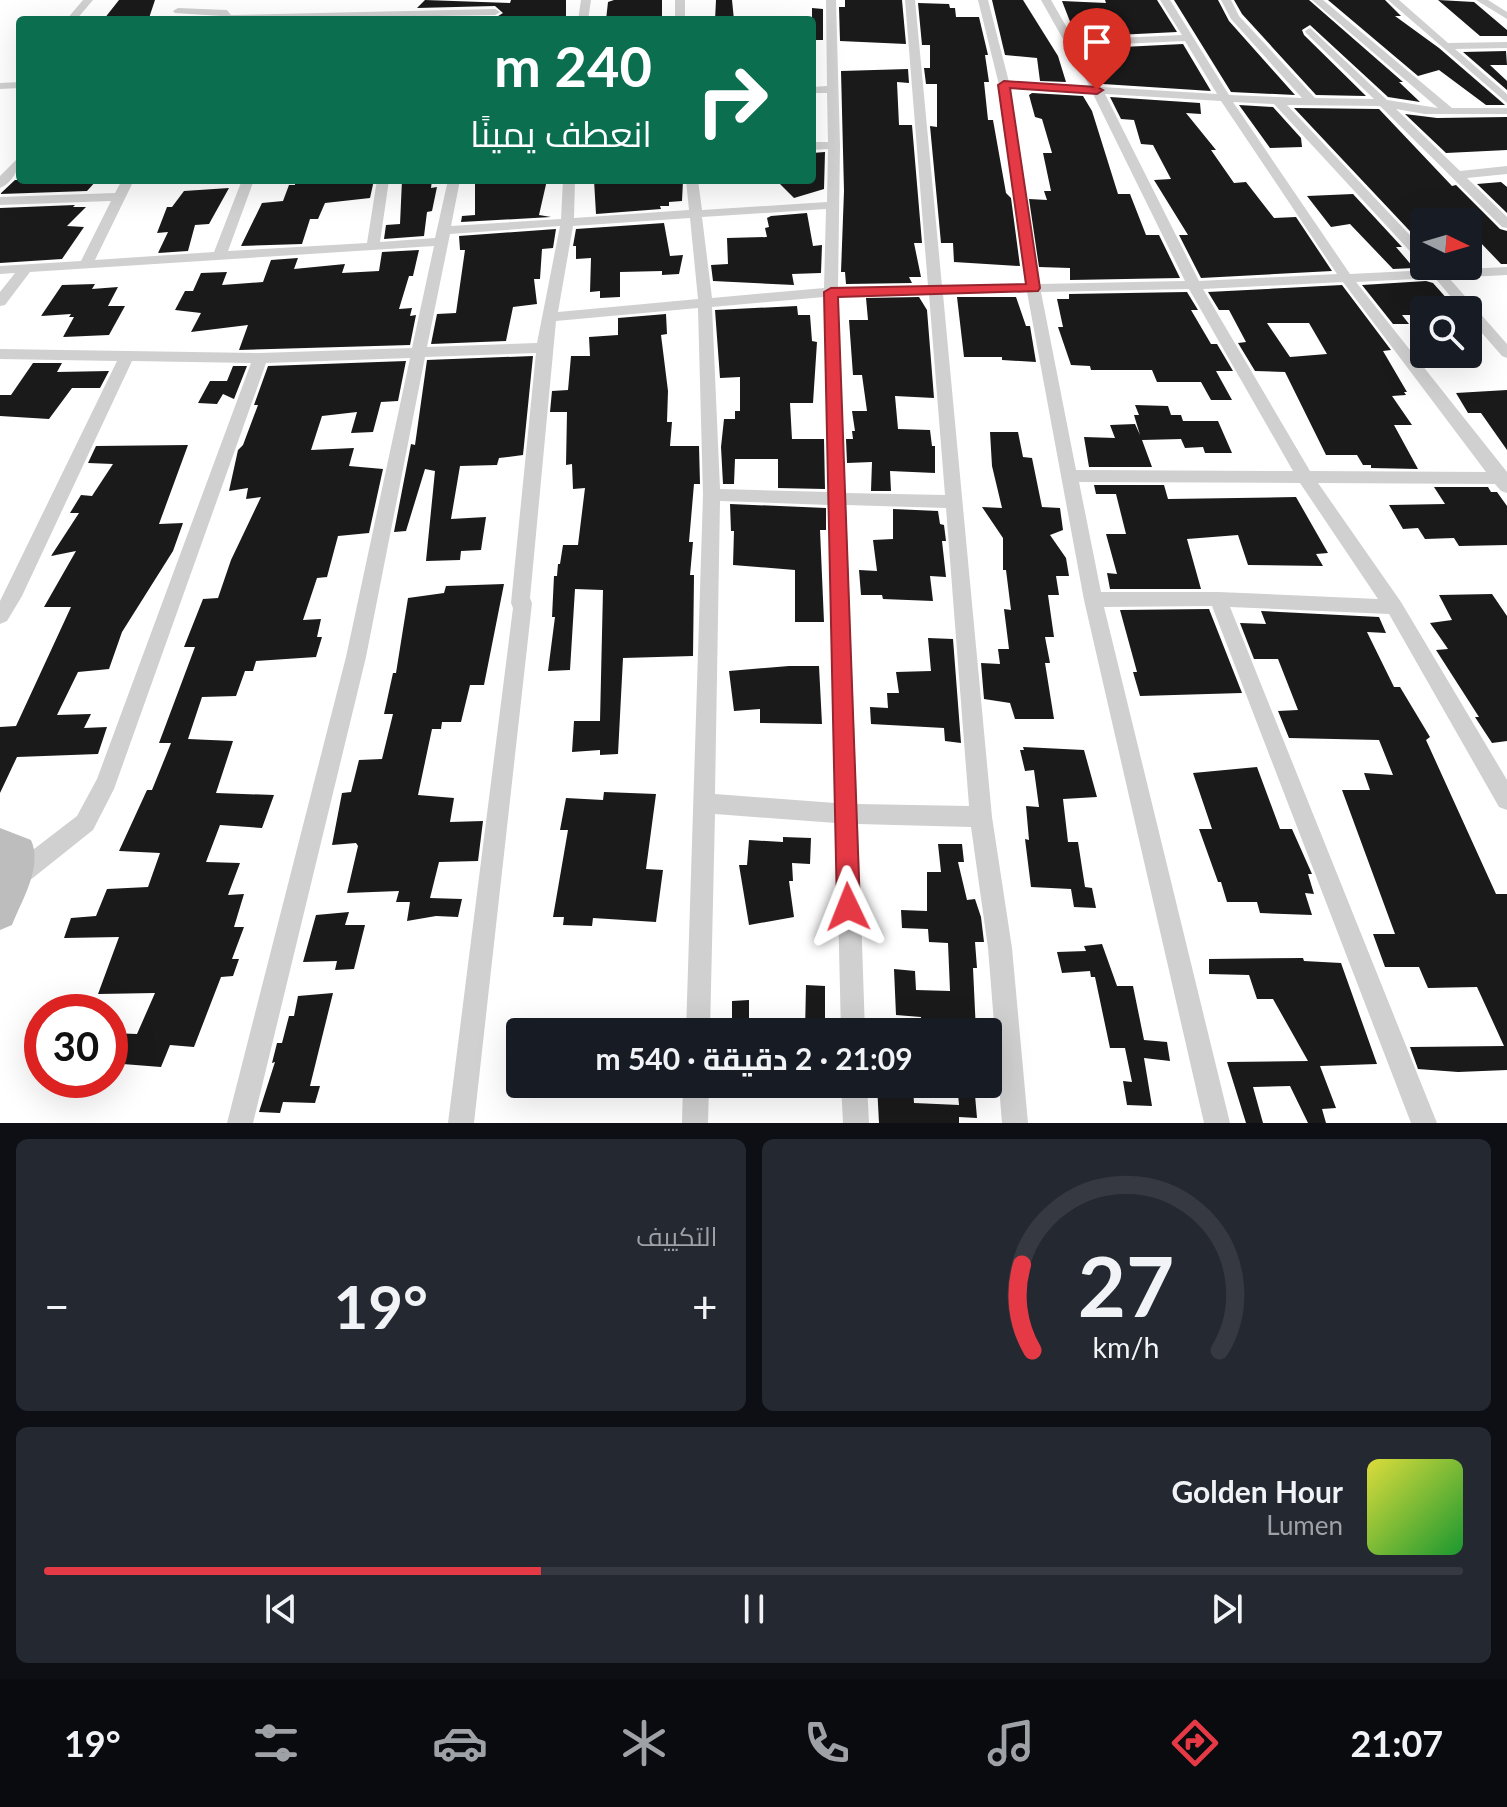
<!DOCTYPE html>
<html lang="ar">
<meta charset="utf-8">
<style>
:root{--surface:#171b24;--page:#242831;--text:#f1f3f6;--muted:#9ea1a6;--line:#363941;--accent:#e63946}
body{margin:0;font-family:Lato,Cairo,sans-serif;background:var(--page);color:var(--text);direction:rtl;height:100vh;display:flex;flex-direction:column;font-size:30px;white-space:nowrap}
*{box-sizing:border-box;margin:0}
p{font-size:26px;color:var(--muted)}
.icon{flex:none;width:44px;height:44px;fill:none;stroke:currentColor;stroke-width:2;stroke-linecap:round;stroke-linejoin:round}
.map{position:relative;height:1123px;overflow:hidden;direction:ltr}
.panel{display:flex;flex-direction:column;gap:16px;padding:16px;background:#0d0f14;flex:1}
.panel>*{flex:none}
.hud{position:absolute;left:16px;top:16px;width:800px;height:168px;border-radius:8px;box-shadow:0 8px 32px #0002;direction:rtl;background:#0b6e4f;color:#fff;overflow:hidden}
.needle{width:52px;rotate:95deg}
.controls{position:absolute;left:1410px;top:208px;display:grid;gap:16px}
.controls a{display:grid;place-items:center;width:72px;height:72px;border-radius:8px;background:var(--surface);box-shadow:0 8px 32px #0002;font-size:40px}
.speed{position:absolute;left:24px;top:994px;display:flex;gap:16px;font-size:40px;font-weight:700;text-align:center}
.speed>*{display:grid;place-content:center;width:104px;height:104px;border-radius:50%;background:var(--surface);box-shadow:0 8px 32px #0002;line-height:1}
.speed .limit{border:12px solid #d22;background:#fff;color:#111}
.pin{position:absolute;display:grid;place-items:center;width:68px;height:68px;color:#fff;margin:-82px -34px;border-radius:50% 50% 50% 0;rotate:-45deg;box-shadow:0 0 8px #0007}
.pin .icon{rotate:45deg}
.me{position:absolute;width:88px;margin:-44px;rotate:358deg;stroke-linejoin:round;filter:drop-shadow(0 0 6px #0008)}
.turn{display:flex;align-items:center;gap:28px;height:168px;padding:0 32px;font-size:36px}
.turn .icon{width:104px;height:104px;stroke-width:2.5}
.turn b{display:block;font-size:56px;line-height:68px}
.big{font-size:60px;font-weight:700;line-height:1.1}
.panel .widget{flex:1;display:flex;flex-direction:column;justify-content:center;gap:12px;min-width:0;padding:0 28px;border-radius:12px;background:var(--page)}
.panel .dial{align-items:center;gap:0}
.dial svg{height:208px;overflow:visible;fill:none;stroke:var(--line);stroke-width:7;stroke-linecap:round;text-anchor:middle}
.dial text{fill:var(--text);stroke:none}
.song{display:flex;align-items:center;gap:24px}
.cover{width:96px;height:96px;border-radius:12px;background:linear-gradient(135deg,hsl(60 70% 55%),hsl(130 70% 35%))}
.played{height:8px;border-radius:4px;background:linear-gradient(90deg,var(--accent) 35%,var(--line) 35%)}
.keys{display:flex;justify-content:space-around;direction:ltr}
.heat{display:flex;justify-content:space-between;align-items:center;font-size:44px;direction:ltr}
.panel .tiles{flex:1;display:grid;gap:16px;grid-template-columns:1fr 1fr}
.widget:last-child{grid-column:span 2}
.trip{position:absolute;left:506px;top:1018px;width:496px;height:80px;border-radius:8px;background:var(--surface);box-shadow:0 8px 32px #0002;font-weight:700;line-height:80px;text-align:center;direction:rtl}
.tab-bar{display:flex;height:128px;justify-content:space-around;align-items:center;background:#090b0e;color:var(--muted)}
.tab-bar .icon{width:56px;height:56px}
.tab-bar .active{color:var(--accent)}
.tab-bar b{font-size:36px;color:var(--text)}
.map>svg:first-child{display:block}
.building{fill:#1a1a1a;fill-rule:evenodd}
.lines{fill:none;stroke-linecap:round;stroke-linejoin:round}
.street{fill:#d0d0d0;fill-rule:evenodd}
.secondary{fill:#bdbdbd;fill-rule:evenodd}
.route{fill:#e63946;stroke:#96252e;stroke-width:2}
</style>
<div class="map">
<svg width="1507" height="1123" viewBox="0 0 1507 1123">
<rect width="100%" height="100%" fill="#fff"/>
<path class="building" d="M119,0H155L149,18L104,19Z
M425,0L510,3L511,0H566V19L411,20L495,18L503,13L495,6L417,8Z
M614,0H662V20H606L608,2Z
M716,0H732L734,20H715Z
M845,0H902L906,44L840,41L839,7H845Z
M992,0H1023L1058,56L1066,82L1040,81L1037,58L1005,55Z
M1105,0H1157L1177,32L1076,37L1062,1L1106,3Z
M1174,0H1218L1229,21L1295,95L1231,92Z
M1234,0H1309L1403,82H1399L1420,102L1388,97L1310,25L1302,30L1304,35L1366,96L1316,95L1242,14Z
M1328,0H1385L1401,16H1395L1439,48L1505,105H1486L1439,70L1418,76Z
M1438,0L1474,2L1507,30V36H1480Z
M918,3L949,4L950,8H955L956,17H979L988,55H985L989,82H984L988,120H993L1006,193L1011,198L1020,266L954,262L953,243H941L930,126L937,127V84H926L924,68H930V45H922Z
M812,8L823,9V40H812Z
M1183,44L1211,91L1103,84L1093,49H1082Z
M1506,51L1507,65H1490L1507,81V90L1463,52Z
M908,69L909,83L897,82L899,125H912L922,243H914L921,277H909L912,283L846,284L845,272H841L844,191L841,71Z
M1032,93L1083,96L1092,111L1118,194H1130L1146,235H1159L1180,278L1070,280V268L1039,267L1029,199L1047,200L1044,191H1051L1043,153H1052L1042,119L1035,117L1029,95Z
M1110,97L1200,103L1201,114L1186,113L1216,150H1211L1234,183L1246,182L1274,218L1296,217L1332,271L1201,278L1179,235H1188L1154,180L1171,179L1153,145L1141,144L1134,120L1121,119Z
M1239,105L1273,107L1301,138L1302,147L1270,148Z
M1294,108L1379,109L1452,186L1456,185L1500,229L1507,231V264H1501L1479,241L1468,242V222H1424L1423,245Z
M1405,114L1437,118L1507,117V150L1446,153Z
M825,152L824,189L794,198L776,180H812V153Z
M15,180H97L87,191L0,194Z
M295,180H374L370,198L325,203L318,219H310L302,244L241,246L262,203L283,201L289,185H295Z
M402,180H432L431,188L437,187L432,211L427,212L424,236L384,239L386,225L400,224Z
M475,180H547L539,215L551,217L461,222L462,216L475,215Z
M594,180H638V183L683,181L682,201L669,202V206H660L661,209L596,214Z
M1501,182L1507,187V213L1477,184Z
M229,188L209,224L195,225L188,251L158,253L168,232L157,233L167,207H172L184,191Z
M1353,194L1402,247H1396L1414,268L1393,269L1350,224L1331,227L1307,196Z
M75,205L73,207H86L67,226L84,227L62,259L0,263V208Z
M807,213L813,246L822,245L821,273L792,274L794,285L713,281L711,265L728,264L727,238L767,237L765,228L769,227L767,218L771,216Z
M664,223L670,256L683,255L679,274L662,275V271L620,272V297L600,298V291L590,292L591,258L576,259V246H573L576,229Z
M556,229L553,248L542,249L540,279H534L537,304L513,307L506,341L431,344L437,314L456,313L465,250H460L459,236Z
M419,250L413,276H409L399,309L412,308L410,316L416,315L410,345L239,350L248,325L191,332L201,313L175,310L185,291H193L201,273L227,272L222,285L263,282L271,260L298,258L294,269L345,264L342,273L379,271L382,252Z
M1426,281L1433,283L1457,310H1424V315H1402L1409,324H1393L1362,285Z
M95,284L92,289L118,287L108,306H125L109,335L63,337L74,317H69L71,314L41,316L62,285Z
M1342,285L1391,350L1383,351L1407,392H1404L1406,395L1392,396L1412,425H1394L1418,469L1371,468V465H1363L1357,455H1326L1285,372L1255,371L1238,343L1246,342L1229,310H1219L1208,292ZM1267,323H1309L1327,354L1290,357Z
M1187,292L1198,310H1191L1211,344H1217L1233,371H1216L1232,400H1211L1201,382H1157L1152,370H1091L1090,366L1071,365L1058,327H1063L1057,299H1069V294Z
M919,297L927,310L934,398L895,396L898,429L930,430L932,446H935V473L890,471L891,491H871L872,462L847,463L846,439H853L852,431H855L852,411H867L862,375H853L849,320H868L866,298Z
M957,297H1016L1026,326H1030L1036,362L1002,360V357H964Z
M797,306L798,315H810L812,341L817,342L813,403H790L792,439H824L825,489L778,488V459H735L734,484H723L721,447L724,419H735V411H740V377L720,378L715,310Z
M666,314L667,334L661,335L668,391L667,422H672L670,446H699L700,484H694L689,542H693L690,575H694L693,656L623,658L618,754L600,755V750L572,752L574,721H600L603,590L575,589L570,670L548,671L555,617H552L554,576H557L558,564H560L563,545H578L585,488L573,489L572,464L566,465L567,412H550L552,391L568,390L571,356H590L589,337L618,335V318Z
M533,356L523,455L499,458L497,465L460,466L451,519L486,517L481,550L461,551L460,560L426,561L435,471L425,469L406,531L394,532L411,444L415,445L427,360Z
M406,361L398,401L381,402L373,432L351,433L357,412L322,416L311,450L354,448L349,466L383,469L369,533L338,536L327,577L317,578L303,620L321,619L317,637H322L316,657L256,661L253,671H245L236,696L202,697L188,739L233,741L216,793L274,795L262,828L220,825L206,862L240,863L228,895L244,894L234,927H244L232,959H239L233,976L221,977L194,1047L170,1045L161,1067L110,1063V1033L137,1034L155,993L98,994L119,937L64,938L71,918L96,916L107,889L148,887L160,853L119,851L147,790H152L171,743H159L195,647H184L203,599L218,598L231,560L261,497L246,499L248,488L229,491L238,450L243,445L258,405H254L268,366Z
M33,363H62L57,372L109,371L100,388H72L49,419L0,416V395H11Z
M233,366H247L234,399L223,394L217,404L198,403L210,381H227Z
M1507,390V450L1481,413H1468L1456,393Z
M1135,405L1168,406L1171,415H1181L1183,421H1218L1232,453H1205L1203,447L1185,448L1181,439L1142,440L1152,467H1089L1084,437L1115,438L1110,425L1135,424L1140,435L1134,415H1139Z
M990,432H1018L1023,457L1032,458L1042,507L1060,508L1063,530L1050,535L1066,558L1069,576H1056L1059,595H1048L1054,637H1045L1050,663H1045L1054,719H1015L1010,703L984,699L981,663L1000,664L998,649H1009L1004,609L1011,610L1006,570H1003V538L982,507L1002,508L992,466Z
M188,445L159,524L183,523L173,551L122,632L109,669L78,672L57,715L91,714L84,728L107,727L98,754L17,757L0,793V727L16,726L71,607H44L76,551L51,556L79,513H70L81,495L92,496L113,464L88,463L96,446Z
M1094,485H1164L1168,499L1296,497L1328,553L1316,554L1323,566L1248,565L1238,535L1187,539L1201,589H1110L1107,573L1117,574L1106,534H1126L1116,494H1096Z
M1434,487H1488L1491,492H1497L1507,506V545L1459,546L1454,538L1425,539L1418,528L1403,529L1389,505L1445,504Z
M730,504L826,508V530H820L824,622H795V570L733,565L734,531H731Z
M893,509L938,511L940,524L944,525L946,541H942L946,577L930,576L933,601L883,599L882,595H861L859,570L877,571L873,540L893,539Z
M504,584L484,685H470L461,722H442L441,729H432L418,795L454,798L450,822L483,821L478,861L439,862L430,898L462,899L458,917L436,916L407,921L410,902H396L399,891L347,893L358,846L356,843L332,845L342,793L351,792L359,760L382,759L393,714H384L393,673H396L408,598L444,593L446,586Z
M1492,594L1507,616V741L1492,743L1475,717H1479L1436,650L1448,649L1430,623L1452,620L1439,595Z
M1209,609L1242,693L1140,696L1133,672H1137L1120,610Z
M1261,611L1379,617L1386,633L1367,632L1394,687H1400L1430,737L1426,740L1496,894H1507V1070L1458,1072L1418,1069L1410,1047L1504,1046L1477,987L1428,988L1419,967H1385L1373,934H1395L1342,790H1370L1364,773L1393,775L1379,740L1289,738L1278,711L1298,710L1278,659H1254L1240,623L1266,624Z
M928,638L953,639L961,743L945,741L944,728L871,724L870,707L888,708L887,693H899L896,672L931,671Z
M789,666H819L822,724L760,723V709L734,711L729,671Z
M1023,747L1084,750L1097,797L1063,799L1068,842H1078L1085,887L1092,888L1096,908L1074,907L1071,889L1031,887L1025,839L1029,840L1026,806L1039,807L1034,770L1025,771L1020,750H1024Z
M1257,767L1280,829H1292L1312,874H1308L1314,894L1305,893L1312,915L1260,913L1257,902H1227L1221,882H1218L1199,829H1212L1193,773Z
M604,792L656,794L646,869L663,870L656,922L593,918L592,926L563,925L564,917H553L568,830H560L566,798L603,800Z
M783,837L811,838L810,864L792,863L793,881H789L794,917L749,925L739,865H747L749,840L783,842Z
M938,844H962L964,862H958L967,900L975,899L981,917L984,942H975L977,968H973L976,1032L922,1029L921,1017L896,1015L894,969L915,971L916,990L950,991L948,943L929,942L928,929L902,928L901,910L927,911V872H941Z
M349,912L345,925H365L354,969L335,970L337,961L303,962L316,915Z
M1102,944L1117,986H1133L1144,1040L1167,1042L1170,1061L1144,1058L1152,1106L1127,1105L1123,1081L1132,1082L1125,1048H1110L1095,977H1091L1090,971L1062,973L1057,952L1086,951L1084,946Z
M1303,958L1304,961L1341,963L1377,1064L1320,1066L1336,1108L1322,1109L1326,1123H1308L1290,1086L1253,1087L1263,1123H1246L1227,1062L1308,1061L1273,999H1257L1249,975L1209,974V959Z
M806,985L825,986V1032H805Z
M333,993L310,1086H320L315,1103L283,1102L280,1113L259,1112L275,1062L272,1063L277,1043H282L289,1016H294L298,996Z
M749,1000V1026H732V1001Z
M877,1085L913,1087L914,1103L959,1105L958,1094L975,1095L977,1118L959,1117V1108V1123H879Z"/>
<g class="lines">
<path class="street" d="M83,0H93L76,20H66Z
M581,0H591L588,20H578Z
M675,0H685V20H675Z
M826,0H836L840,145L838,288L928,286L905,0H915L942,286L1025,284L999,85L978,0H988L1009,82L1090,87L1041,0H1051L1074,40L1182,35L1160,0H1170L1229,95L1302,98L1231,19L1221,0H1231L1239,16L1315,98L1374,99L1306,33L1305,31L1310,28L1387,100L1438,108L1312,0H1323L1452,108H1507V114H1425L1396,109L1460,171L1507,166V174L1467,178L1507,217V228L1502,227L1380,106L1287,105L1424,250V262L1419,261L1274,104L1233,102L1350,274L1430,270L1436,267L1442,270L1507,267V275L1449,278L1507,344V358L1502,356L1468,317V310H1462L1435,278L1356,282L1507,472V493L1501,491L1495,484L1318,483L1401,602L1507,780V810L1499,807L1389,614L1230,607L1437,1123H1411L1212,606L1104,607L1230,1123H1204L1084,600L1027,292L943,294L992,817L1012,948L1028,1123H1002L988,948L971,827L858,824L865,1032H841L836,823L715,814L710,1032H686L703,495L698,308L556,321L530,598L532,603L474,1123H448L513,608L511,603L536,353L425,357L366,657L253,1123H227L346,657L410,358L266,363L114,789L93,830L24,885L16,888L8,885L5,877L8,869L77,816L97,779L251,363L132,361L22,596L7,621L0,624V601L117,361L0,359V349L260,353L412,348L434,246L30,272L5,305L0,306V292L15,273L0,274V266L81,261L111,201L0,205V197L115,193L122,180H134L95,260L214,252L242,180H254L228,251L367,243L377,180H389L380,242L435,238L448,180H460L451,226L561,219L563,180H575L574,218L689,210L686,180H698L702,210L827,202L828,149L812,150V142H828L827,93H812V87L827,86ZM1185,41L1217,94L1101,87L1077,46ZM1010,89L1093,94L1185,281L1039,284ZM1105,94L1221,101L1337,274L1199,281ZM826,209L824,288L712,298L702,217ZM690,218L698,299L558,312L573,226ZM560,226L537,343L427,347L450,234ZM1343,282L1486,472L1310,471L1203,289ZM1189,289L1293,471L1076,470L1041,292ZM929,294L945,495L845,493L838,296ZM824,297L828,492L720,489L712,307ZM1079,482L1300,483L1378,599L1218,592H1101ZM720,501L829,505L835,803L715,794ZM846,505L946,508L969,806L857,804Z
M1388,0H1399L1448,43L1507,42V48L1455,49L1507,94V103Z
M1476,0H1488L1507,12V19Z
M178,8L227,10L231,15L495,9L500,12L495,15L218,20L221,16L175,13L173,11Z
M20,82V88L0,89V83Z
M20,156C20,169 12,183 0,188V176Z
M683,1084H709L708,1123H682Z
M841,1084H867L869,1123H843Z"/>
<path class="secondary" d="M0,828L31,840C43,866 22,900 12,925L0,930Z"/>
</g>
<path class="route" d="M1004,81L1097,87L1103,90L1097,94L1010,88L1040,288L1038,291L838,297L860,907L856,916L848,919L840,916L837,907L824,292L831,288L1026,284L998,85Z"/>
</svg>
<div class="controls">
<a><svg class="needle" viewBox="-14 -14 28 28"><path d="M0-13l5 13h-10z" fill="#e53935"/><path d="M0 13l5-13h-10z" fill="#9ea1a6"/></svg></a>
<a><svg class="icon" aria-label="search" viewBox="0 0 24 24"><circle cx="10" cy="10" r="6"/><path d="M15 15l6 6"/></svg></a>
</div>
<div class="speed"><div class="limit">30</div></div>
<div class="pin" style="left:1097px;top:90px;background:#d93025"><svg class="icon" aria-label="arrive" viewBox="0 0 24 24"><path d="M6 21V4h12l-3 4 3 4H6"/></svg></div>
<svg class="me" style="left:848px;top:907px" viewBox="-20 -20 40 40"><path d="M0-17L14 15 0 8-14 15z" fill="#e63946" stroke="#fff" stroke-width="4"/></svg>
<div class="trip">21:09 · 2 دقيقة · 540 m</div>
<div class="hud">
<div class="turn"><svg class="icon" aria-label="right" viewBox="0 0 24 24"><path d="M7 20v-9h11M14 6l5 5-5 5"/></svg><div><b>240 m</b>انعطف يمينًا</div></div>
</div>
</div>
<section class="panel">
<div class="tiles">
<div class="widget dial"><svg viewBox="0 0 100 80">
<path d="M14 69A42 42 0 1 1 86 69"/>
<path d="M14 69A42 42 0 0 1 10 36" stroke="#e63946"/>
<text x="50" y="56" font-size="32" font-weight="700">27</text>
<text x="50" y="72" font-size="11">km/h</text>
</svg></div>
<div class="widget"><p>التكييف</p>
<div class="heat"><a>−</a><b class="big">19°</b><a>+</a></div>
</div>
<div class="widget">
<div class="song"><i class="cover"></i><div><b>Golden Hour</b><p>Lumen</p></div></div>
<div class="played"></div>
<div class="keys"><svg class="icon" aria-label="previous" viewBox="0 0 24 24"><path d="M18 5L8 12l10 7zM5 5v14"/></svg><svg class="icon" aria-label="pause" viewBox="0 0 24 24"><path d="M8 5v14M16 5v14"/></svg><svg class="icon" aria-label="next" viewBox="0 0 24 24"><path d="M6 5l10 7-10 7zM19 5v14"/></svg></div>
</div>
</div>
</section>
<nav class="tab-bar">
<b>21:07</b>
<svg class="icon active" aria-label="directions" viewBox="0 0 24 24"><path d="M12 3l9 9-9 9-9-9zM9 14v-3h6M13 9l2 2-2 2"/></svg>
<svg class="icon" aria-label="music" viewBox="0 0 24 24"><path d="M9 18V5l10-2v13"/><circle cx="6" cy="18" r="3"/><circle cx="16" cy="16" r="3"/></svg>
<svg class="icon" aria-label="phone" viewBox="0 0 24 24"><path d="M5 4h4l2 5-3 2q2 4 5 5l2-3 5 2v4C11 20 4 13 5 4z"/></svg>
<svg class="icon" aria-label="climate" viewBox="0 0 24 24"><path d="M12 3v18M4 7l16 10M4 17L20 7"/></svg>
<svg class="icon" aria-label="car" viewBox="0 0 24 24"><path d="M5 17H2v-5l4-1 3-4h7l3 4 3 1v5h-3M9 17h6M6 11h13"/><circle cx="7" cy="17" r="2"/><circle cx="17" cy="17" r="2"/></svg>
<svg class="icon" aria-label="filters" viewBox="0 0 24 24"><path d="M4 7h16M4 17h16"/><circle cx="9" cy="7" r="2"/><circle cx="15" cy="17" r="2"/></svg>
<b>19°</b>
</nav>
